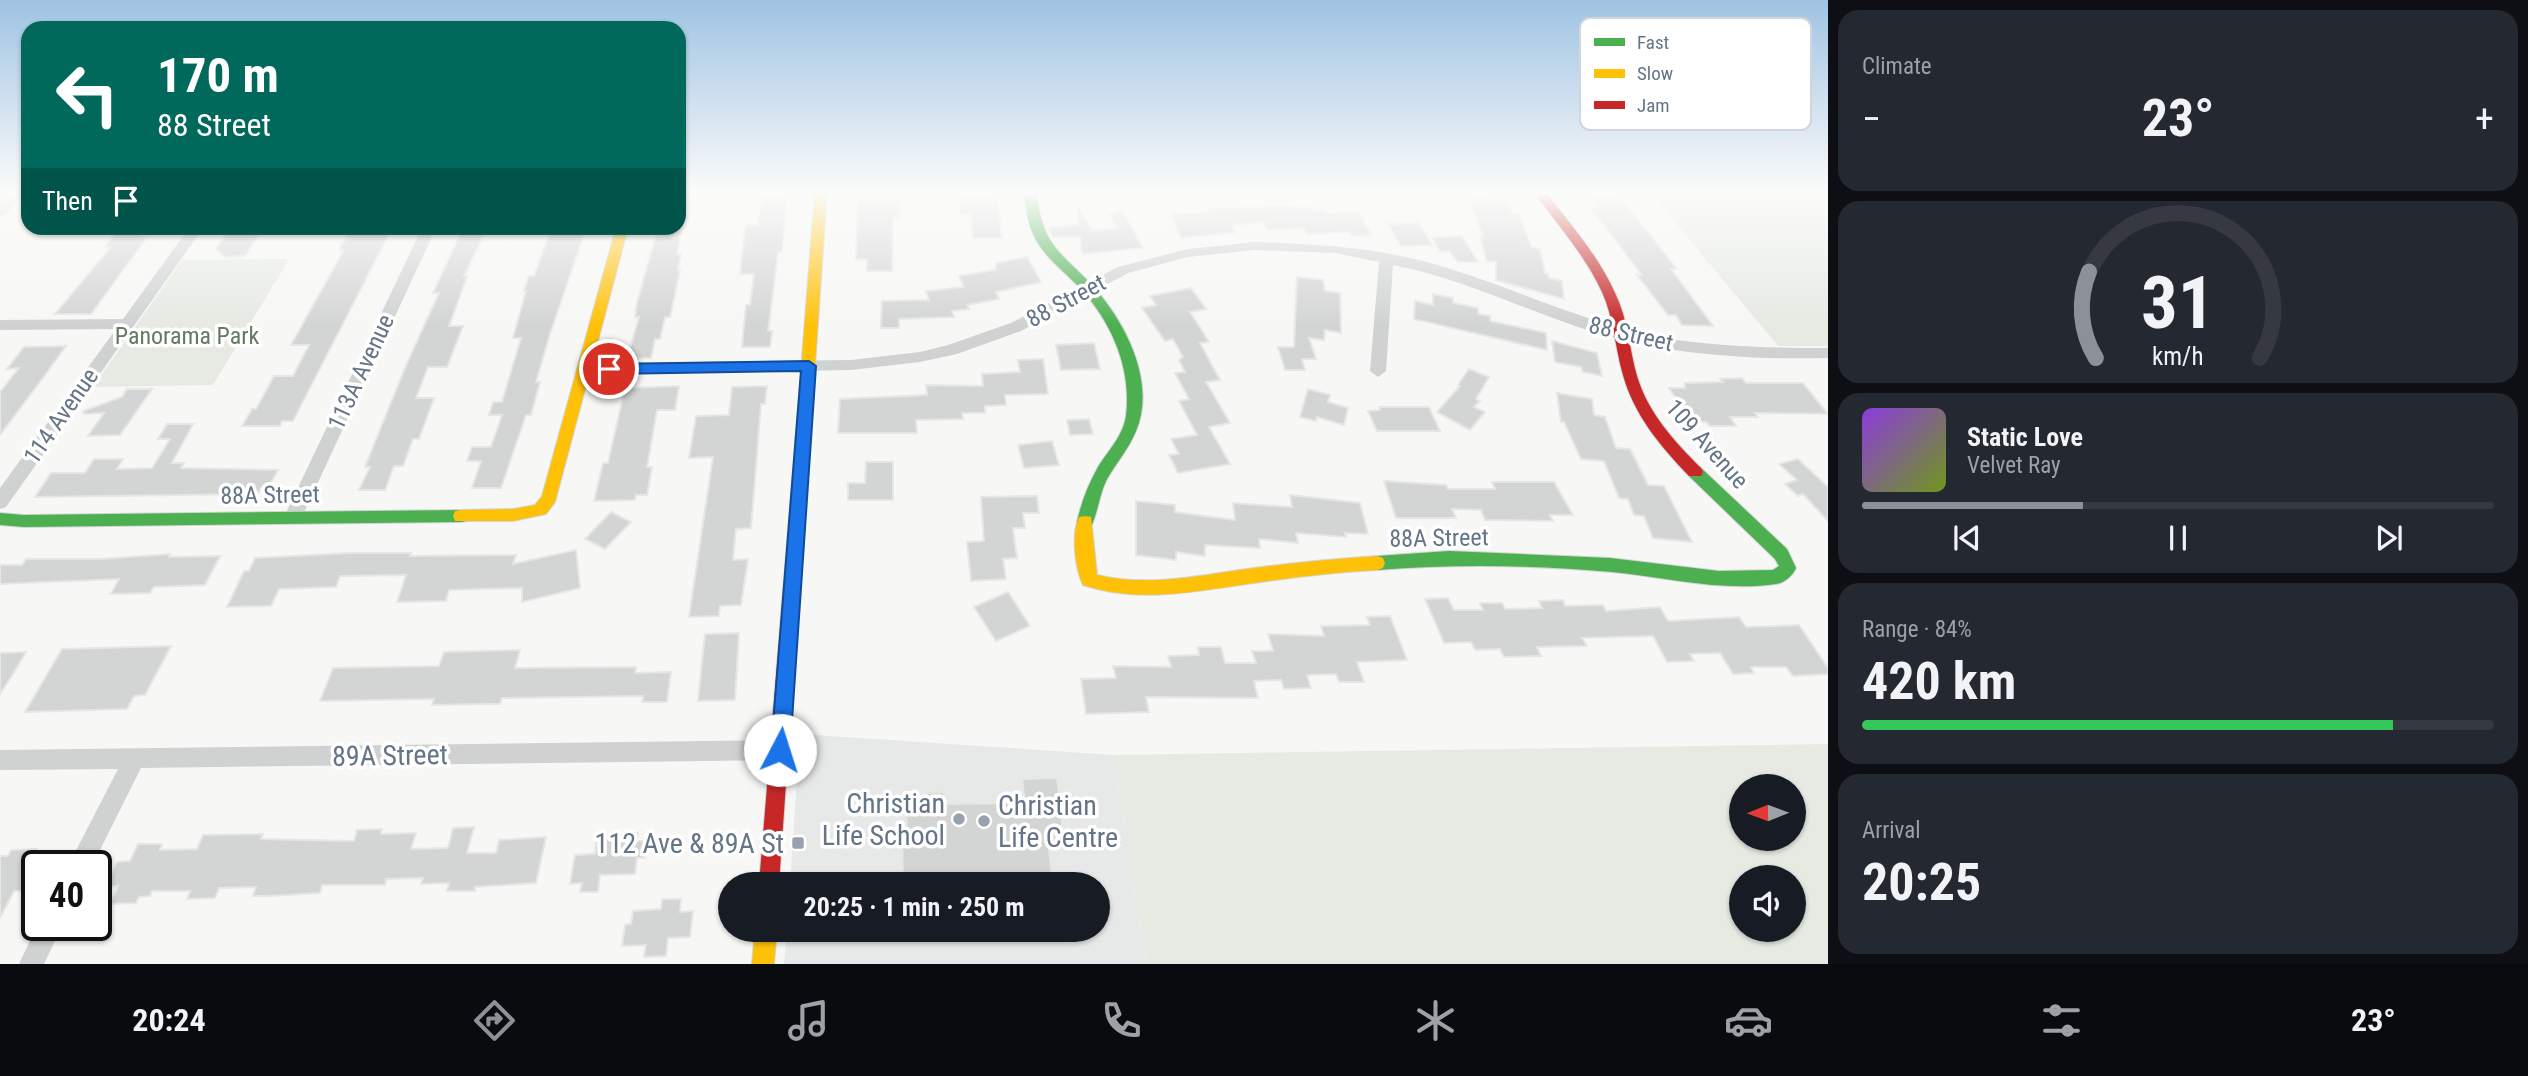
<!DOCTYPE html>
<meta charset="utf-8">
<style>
:root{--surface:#171b24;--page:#242831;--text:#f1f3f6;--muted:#9ea1a6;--line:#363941;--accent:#8c9099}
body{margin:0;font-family:"Roboto Condensed",sans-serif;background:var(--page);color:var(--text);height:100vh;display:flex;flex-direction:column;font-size:26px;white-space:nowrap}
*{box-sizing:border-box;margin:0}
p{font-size:23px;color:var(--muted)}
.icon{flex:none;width:38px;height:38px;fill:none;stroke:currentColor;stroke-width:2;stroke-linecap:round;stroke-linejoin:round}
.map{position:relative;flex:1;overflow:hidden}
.side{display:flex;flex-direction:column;gap:10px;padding:10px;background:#0d0f14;width:700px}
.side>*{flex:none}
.hud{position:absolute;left:21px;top:21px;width:665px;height:214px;border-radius:21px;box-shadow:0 2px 5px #0004;background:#00695c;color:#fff;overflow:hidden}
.needle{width:46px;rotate:269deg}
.controls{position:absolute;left:1729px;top:774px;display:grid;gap:14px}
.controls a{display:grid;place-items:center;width:77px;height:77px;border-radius:50%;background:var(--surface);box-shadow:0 2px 5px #0004;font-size:35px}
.speed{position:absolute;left:21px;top:850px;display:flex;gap:14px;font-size:35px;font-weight:700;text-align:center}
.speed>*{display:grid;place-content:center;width:91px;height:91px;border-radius:50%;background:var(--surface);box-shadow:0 2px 5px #0004;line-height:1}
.speed .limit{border:4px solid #111;border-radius:10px;background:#fff;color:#111}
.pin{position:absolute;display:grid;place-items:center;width:60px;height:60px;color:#fff;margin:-30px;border:4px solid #fff;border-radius:50%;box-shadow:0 2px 7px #0007}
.me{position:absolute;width:77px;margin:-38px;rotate:5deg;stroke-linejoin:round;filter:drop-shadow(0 0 5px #0008)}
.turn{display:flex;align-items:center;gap:24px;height:147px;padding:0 21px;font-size:32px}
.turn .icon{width:91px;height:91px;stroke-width:2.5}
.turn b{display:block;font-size:49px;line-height:60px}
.then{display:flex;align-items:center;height:66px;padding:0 21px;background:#0003;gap:14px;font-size:26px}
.big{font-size:52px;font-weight:700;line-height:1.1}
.side .widget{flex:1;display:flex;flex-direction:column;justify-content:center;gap:10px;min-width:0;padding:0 24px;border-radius:21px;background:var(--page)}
.side .dial{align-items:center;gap:0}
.dial svg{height:182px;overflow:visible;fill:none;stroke:var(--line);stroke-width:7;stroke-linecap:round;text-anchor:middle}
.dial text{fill:var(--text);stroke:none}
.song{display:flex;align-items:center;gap:21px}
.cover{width:84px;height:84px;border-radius:10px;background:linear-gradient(135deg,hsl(270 70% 55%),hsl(80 70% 35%))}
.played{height:7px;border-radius:4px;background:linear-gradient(90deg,var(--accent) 35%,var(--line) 35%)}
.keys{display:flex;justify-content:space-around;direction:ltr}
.heat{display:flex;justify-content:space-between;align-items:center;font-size:38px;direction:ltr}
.charge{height:10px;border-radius:5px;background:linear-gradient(90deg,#34c759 84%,var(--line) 0)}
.trip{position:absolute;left:718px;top:872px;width:392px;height:70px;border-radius:35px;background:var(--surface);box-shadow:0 2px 5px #0004;font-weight:700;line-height:70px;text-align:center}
.dock{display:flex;height:112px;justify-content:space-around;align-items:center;background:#090b0e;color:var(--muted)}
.dock .icon{width:49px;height:49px}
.dock .on{color:var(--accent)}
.dock b{font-size:32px;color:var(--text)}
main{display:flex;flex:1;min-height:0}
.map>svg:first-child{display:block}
.built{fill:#e7e9e8}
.green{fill:#e6eae3;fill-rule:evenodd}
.building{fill:#d3d4d4;stroke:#e6e6e5;stroke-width:2}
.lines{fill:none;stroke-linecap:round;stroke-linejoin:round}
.fast-casing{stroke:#d2d4d5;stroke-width:2}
.slow-casing{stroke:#d2d4d5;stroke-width:2}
.jam-casing{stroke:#d2d4d5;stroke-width:2}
.street{fill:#d0d2d2;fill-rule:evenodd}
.fast{fill:#4caf50;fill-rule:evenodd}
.slow{fill:#ffc107;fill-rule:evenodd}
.jam{fill:#c62828;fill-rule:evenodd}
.route{fill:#1a73e8;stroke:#114b97;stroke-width:2}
.poi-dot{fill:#97a2ae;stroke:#fff;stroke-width:2.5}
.labels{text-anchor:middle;stroke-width:7;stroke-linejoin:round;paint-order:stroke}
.street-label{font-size:24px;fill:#647588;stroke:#fff}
.park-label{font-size:24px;fill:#637a60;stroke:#fff}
.near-street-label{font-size:28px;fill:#647588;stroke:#fff}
.near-poi-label{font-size:28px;fill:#647588;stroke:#fff;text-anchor:end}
.key{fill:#fff;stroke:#d0d6db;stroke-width:2}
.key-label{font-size:19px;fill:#647588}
</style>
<main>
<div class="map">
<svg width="1828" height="964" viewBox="0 0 1828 964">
<rect width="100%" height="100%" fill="#f7f7f5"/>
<path class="built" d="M800,734L1114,755L1146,964H784L787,929H1097V884H790Z"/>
<path class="green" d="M1649,191H1828V346H1778Z
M289,259L213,385L93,387L182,260Z
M1828,744V964H1146L1114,755ZM1741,786H1794V838H1741ZM1741,877H1794V929H1741Z"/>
<path class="building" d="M763,191H787L782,252H778L768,331H772L770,347H742L746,305H750L754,274H740L744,240L746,225H758Z
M965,191H996L1002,238H973L971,214H961L959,198H966Z
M1467,191H1491L1493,199L1508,200L1512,213L1519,214L1531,247L1540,249L1545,273L1548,274L1549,278L1562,281L1564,299L1496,280V261L1487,262L1480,236H1483Z
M1586,191H1615L1677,269H1671L1713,326L1682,325L1676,315H1668L1637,275H1642L1590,207H1598Z
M858,200H900V218H893L892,271H867V259H856Z
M1077,205L1092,231L1117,228L1110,215L1121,209L1143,248L1082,254L1080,237H1053L1049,228L1079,224Z
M1273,206L1313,207L1314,210H1325L1327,213L1359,212L1371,235L1352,236L1350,232L1307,234L1304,228L1268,230L1263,222L1232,225L1236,232L1181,238L1171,214L1209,212L1208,209Z
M1419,223L1432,245L1401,246L1388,224Z
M230,228H263L245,256L225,257L216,249Z
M367,228H392L293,421H282L280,426H242L252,409H256L274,376H293L309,345H291L344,250H339L349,233H365Z
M463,228H487L464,276H467L449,326H463L447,367H428L416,398H434L419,439H413L403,466H394L385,490H359L370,467H365L405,368L439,293H433Z
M552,228H586L549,337L536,382H540L531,415H526L501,488H472L481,461H467L472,447H491L502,415H489L493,402H502L521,338H513L526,291H524L529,276H534Z
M658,228H682L677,254H681L678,270H680L670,317H665L660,339H655L651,358L627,359L639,317H635L637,303Z
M116,232H145L141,237H147L91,314H55L111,247H105Z
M1462,236L1478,262H1458L1449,251L1440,252L1432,237Z
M1027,257L1041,282L996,292L999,299L967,305L969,309L952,311L954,317L899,319V328H881L882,301L929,300L926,291L964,287L959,276L996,270V263Z
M1297,277L1323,280L1325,291L1340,293L1341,333L1325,330L1324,340L1309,338L1316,359H1302L1305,370H1285L1278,347H1294Z
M1191,288L1206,309L1190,312L1209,342L1200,343L1220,380L1206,382L1230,423L1209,427L1230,464L1178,473L1169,455L1179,454L1171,439L1197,435L1179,401L1189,399L1175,373L1185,372L1179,360L1183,357L1173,339L1165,341L1142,308L1156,305L1150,296Z
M1433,294L1453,298V303L1478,308V314L1490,316V321L1546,333L1547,350L1414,319L1415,301L1433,305Z
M1552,341L1597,353L1602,376L1583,372L1581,367L1555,362Z
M1094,343L1100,369L1061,370L1056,345Z
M66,346L42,379L0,435V392L19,368L7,369L24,347Z
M1043,359L1048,394L1005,395L1006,405L985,406V413H962L963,419L916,420L917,433H838L840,399L927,395L926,385L983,386L982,374L1020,372L1018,360Z
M1469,369L1489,377L1476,399L1480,401L1474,407L1485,412L1470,430L1437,412L1460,386L1458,385Z
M1742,378L1746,383H1803L1828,414L1755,413L1758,417H1730L1736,426H1710L1706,422H1692L1669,388H1685V383L1723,382L1720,379Z
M679,386L675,410H657L647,467H652L647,495H636L635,500L594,501L603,463H608L625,388Z
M767,386L765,404H761L751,528L736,529L733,560L748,559L741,605L720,606L719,616L689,617L713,457L689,458L696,416L729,415L732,387Z
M127,389H152L120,435L88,436L104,413L84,414L83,411L122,397Z
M1308,389L1330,395L1328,402L1348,408L1344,425L1317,417L1316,421L1300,417Z
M1557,393L1592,399L1594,415L1605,417L1616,448L1630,449L1648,485L1664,486L1692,542L1653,538L1644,516L1634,515L1628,499L1619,498L1604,461L1581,459L1564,422H1561Z
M1379,407H1429L1440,431H1377L1368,411L1380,410Z
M1089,419L1093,434L1070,435L1067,420Z
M167,424H193L172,463H184L181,468L278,470L268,488H261L258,494L35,497L51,473H85L94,459H123L117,469L152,468L170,439H158Z
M1052,441L1059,465L1024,468L1018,445Z
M1798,459L1828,487V521L1803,494L1798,496L1785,484L1797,480L1779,464Z
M866,462H893V500H848V483H865Z
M1384,481L1446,485L1448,489H1495L1492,482H1554L1573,515H1550L1553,521L1485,520L1481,510L1452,509L1456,518H1396Z
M1290,495L1360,503L1368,534L1345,533L1346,537L1296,533L1298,543L1259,539L1260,548L1205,545V556L1176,552V560L1136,555V501L1175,505V512L1235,520L1233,503L1292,507Z
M1037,496L1039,513H1023L1025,528H1013L1017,558L1003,559L1006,579L971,581L967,542L984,541L981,497Z
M611,512L631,522L605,549L585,539Z
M576,550L580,588L522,602V588L449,590L446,601L397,602L406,575L340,576L336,587L279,589L271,606L227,607L244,571H249L255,558L349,553H411L410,556L516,555L513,564Z
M170,554L169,557L220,556L205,585L154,587L150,593L111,594L119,579L0,584V565H22L26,559H101Z
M1008,592L1030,626L996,641L974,607Z
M1448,598L1454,610H1483L1480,603H1502L1505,609L1542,608L1539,601L1563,600L1565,606L1603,605L1606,611L1660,607L1668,621L1739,617L1746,627L1799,625L1828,668V674L1793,676L1786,667H1751L1754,673L1733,674L1720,653L1690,654L1694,661L1667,662L1653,636L1582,638L1587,646L1537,647L1541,656L1504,657L1500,649L1475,650L1471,642L1444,643L1425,599Z
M1390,616L1407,660L1357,662L1364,682H1339L1336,674L1307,675L1311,688L1284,689L1281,680L1254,681L1258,698L1146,697L1149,712L1086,714L1081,679L1116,678L1113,666L1171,667L1168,656L1199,655L1198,647H1221L1225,663H1256L1252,651H1273L1268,634L1324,636L1321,626L1370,625L1367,617Z
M739,633L735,700L698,701L705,634Z
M171,646L145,695L134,696L127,709L25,712L62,649Z
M520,650L515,668L636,667L635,673L671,672L667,702H642L643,696L502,698L500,704H488L432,705L434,699L320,701L333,668L439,666L444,652Z
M26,652L13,674L0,694V653Z
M1057,778L1065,849H1049L1053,884H903L902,837H907L906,805L928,804L927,793L944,792L945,804L1025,803L1022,779Z
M474,827L467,853H496L499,840L546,837L536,883L475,887V891H447L449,883L421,884L423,878L386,879L385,885H322L320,893L269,896H253L256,887L219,888L215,898L187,899L190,891H152L150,896L139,897L136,903L110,904L118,886L105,887L117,862L130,861L138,844H162L160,850L197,849L203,835L263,834L261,839L354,841L357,830L382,829L381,834L416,833L411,849L448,848L453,828Z
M638,833L637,841H647L645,858H637L635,874L600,875L598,892H580L582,883L570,884L575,855L595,854L597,835Z
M36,849L27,866H40H37V872L27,891H14L0,918V856H8L11,850Z
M662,899H681L680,912L693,911L690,937L668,938L666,956L644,957L646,945L622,946L625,925L631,924L633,911L661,909Z"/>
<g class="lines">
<g class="fast-casing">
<path id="fast" d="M1024,191H1036C1043,245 1056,248 1091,284C1124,320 1157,381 1136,431C1129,449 1115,464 1106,481C1099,496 1098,512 1091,527H1079L1077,522C1081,503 1088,485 1098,467C1108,451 1123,436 1126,416C1132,369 1112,323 1081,289C1065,272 1046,259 1035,238C1027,223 1026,207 1024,191Z
M1695,466L1701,468L1787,549L1796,568C1793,575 1785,583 1776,584C1722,592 1665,577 1612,572C1534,565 1455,564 1377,570L1371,568L1369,563L1371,558L1377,556L1449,551L1610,558L1719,571L1773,570L1779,566L1775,559L1689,476L1687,472L1689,468Z
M461,510L467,511L469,516L467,521L461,522L24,527L0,525V513L24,515Z"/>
</g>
<g class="slow-casing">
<path id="slow" d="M815,191H827L812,409L805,414L798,409Z
M616,228H628L555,502L546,514L513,521H455L453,516L455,511L461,510L513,509L535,505L542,496Z
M1085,516L1091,517L1097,575C1147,587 1197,576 1247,569C1290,563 1334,559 1377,556L1383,558L1385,563L1383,568L1377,570C1336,572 1295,577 1254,583C1197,591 1139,604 1083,585C1075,568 1071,535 1079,517Z
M755,929H777L774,964H752Z"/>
</g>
<g class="jam-casing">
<path id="jam" d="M1533,191H1545C1570,224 1598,255 1615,293C1628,319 1629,348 1637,376C1648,413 1674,441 1701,468L1703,472L1701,476H1689C1661,447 1634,415 1623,375C1615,348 1614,318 1602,292C1585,255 1557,224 1533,191Z
M805,404L812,409L779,884H759L798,409Z"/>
</g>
<path class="street" d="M13,191H27L5,215L0,216V204Z
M189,228H203L6,507L0,509V488L116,329L0,330V320L123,319Z
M422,228H436L302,517L299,522H287L284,517Z
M1254,242C1313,244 1370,247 1427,262C1507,284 1582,323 1664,338C1719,347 1773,348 1828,348V358C1743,360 1656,354 1575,326C1514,305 1456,277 1393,265L1386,371L1378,377L1370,371L1379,262L1335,253L1254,250L1188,257L1128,273L1021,331L957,354L920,362L851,370L584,375L576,369L584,363L851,360L920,352L948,345L1011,323L1118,267L1188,249Z
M780,740L788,743L791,750L788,757L780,760L141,768L92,866H68L118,769L0,770V750Z
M37,926H62L44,964H19Z"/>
<use href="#fast" class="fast"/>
<use href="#slow" class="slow"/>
<use href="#jam" class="jam"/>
</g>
<linearGradient id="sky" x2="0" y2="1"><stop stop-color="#9fc3e3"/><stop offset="0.59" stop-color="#fbfbfa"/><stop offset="1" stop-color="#fbfbfa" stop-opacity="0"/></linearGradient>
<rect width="1828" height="326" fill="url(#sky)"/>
<path class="route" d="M809,361L816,366L790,750L787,756L780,759L774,756L771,750L801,371L609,374L602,369L609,364Z"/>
<g class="poi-dot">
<circle cx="959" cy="819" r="7"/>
<circle cx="984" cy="821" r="7"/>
<rect x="791" y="836" width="14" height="14" rx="3.5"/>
</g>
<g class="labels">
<g class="street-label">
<text transform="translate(1066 301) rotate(-28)" y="8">88 Street</text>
<text transform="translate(1631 334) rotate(13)" y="8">88 Street</text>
<text transform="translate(361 372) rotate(-65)" y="8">113A Avenue</text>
<text transform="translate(61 416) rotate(-55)" y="8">114 Avenue</text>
<text transform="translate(1707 444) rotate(48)" y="8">109 Avenue</text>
<text transform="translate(270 495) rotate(-1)" y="8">88A Street</text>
<text transform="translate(1439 538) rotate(-1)" y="8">88A Street</text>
</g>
<g class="park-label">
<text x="187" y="344">Panorama Park</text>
</g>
<g class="near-street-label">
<text transform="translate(390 755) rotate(-1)" y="10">89A Street</text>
</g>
<g class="near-poi-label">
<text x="945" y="813">Christian<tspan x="945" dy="32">Life School</tspan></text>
<text x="998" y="815" text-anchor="start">Christian<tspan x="998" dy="32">Life Centre</tspan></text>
<text x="784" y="853">112 Ave &amp; 89A St</text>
</g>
</g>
<rect x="1580" y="18" width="231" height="112" rx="10" class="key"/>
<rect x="1594" y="38" width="31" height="8" fill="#4caf50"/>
<rect x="1594" y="69" width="31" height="9" fill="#ffc107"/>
<rect x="1594" y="101" width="31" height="8" fill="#c62828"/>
<g class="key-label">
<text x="1637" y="49">Fast</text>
<text x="1637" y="80">Slow</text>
<text x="1637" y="112">Jam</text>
</g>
</svg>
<div class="controls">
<a><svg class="needle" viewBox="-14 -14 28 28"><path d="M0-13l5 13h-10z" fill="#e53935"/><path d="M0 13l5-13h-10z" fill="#9ea1a6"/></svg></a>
<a><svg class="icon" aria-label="sound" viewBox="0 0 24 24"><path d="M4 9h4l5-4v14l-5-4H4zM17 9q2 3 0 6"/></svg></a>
</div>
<div class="speed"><div class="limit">40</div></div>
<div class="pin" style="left:609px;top:369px;background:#d93025"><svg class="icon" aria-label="arrive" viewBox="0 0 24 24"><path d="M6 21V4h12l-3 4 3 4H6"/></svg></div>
<svg class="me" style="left:780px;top:750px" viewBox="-20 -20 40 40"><circle r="19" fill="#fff"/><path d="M0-13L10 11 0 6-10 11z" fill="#1a73e8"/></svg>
<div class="trip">20:25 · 1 min · 250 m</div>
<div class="hud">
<div class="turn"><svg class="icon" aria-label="left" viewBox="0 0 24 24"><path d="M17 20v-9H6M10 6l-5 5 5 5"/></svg><div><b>170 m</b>88 Street</div></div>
<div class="then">Then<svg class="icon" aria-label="arrive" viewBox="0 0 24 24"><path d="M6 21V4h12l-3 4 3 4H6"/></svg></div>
</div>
</div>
<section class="side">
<div class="widget"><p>Climate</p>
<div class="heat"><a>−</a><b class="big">23°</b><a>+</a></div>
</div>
<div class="widget dial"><svg viewBox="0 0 100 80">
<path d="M14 69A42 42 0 1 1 86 69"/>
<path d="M14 69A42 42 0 0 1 11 31" stroke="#8c9099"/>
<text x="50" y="56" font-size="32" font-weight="700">31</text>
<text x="50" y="72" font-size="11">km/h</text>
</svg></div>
<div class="widget">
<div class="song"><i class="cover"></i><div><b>Static Love</b><p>Velvet Ray</p></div></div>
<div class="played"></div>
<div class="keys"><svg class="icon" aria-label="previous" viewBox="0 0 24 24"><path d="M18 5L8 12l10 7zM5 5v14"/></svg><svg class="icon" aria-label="pause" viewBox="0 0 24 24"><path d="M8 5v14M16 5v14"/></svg><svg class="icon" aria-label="next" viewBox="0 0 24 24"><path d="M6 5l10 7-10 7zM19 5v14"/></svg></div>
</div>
<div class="widget"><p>Range · 84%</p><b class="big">420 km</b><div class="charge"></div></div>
<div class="widget"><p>Arrival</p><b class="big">20:25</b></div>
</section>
</main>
<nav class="dock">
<b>20:24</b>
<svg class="icon on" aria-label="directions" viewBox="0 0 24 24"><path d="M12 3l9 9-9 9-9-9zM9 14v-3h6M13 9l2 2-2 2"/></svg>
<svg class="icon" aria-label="music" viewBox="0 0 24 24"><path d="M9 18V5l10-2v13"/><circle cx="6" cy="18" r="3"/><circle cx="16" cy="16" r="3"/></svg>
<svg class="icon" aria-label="phone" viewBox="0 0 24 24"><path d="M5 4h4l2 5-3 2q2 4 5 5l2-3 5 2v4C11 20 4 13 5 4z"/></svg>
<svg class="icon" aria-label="climate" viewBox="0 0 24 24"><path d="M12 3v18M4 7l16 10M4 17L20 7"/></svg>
<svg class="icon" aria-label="car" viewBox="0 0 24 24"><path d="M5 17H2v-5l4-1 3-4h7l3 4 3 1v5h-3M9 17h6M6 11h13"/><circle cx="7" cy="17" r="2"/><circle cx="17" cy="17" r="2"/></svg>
<svg class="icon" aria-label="filters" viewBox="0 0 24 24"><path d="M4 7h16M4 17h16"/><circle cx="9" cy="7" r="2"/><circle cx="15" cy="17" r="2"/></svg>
<b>23°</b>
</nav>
